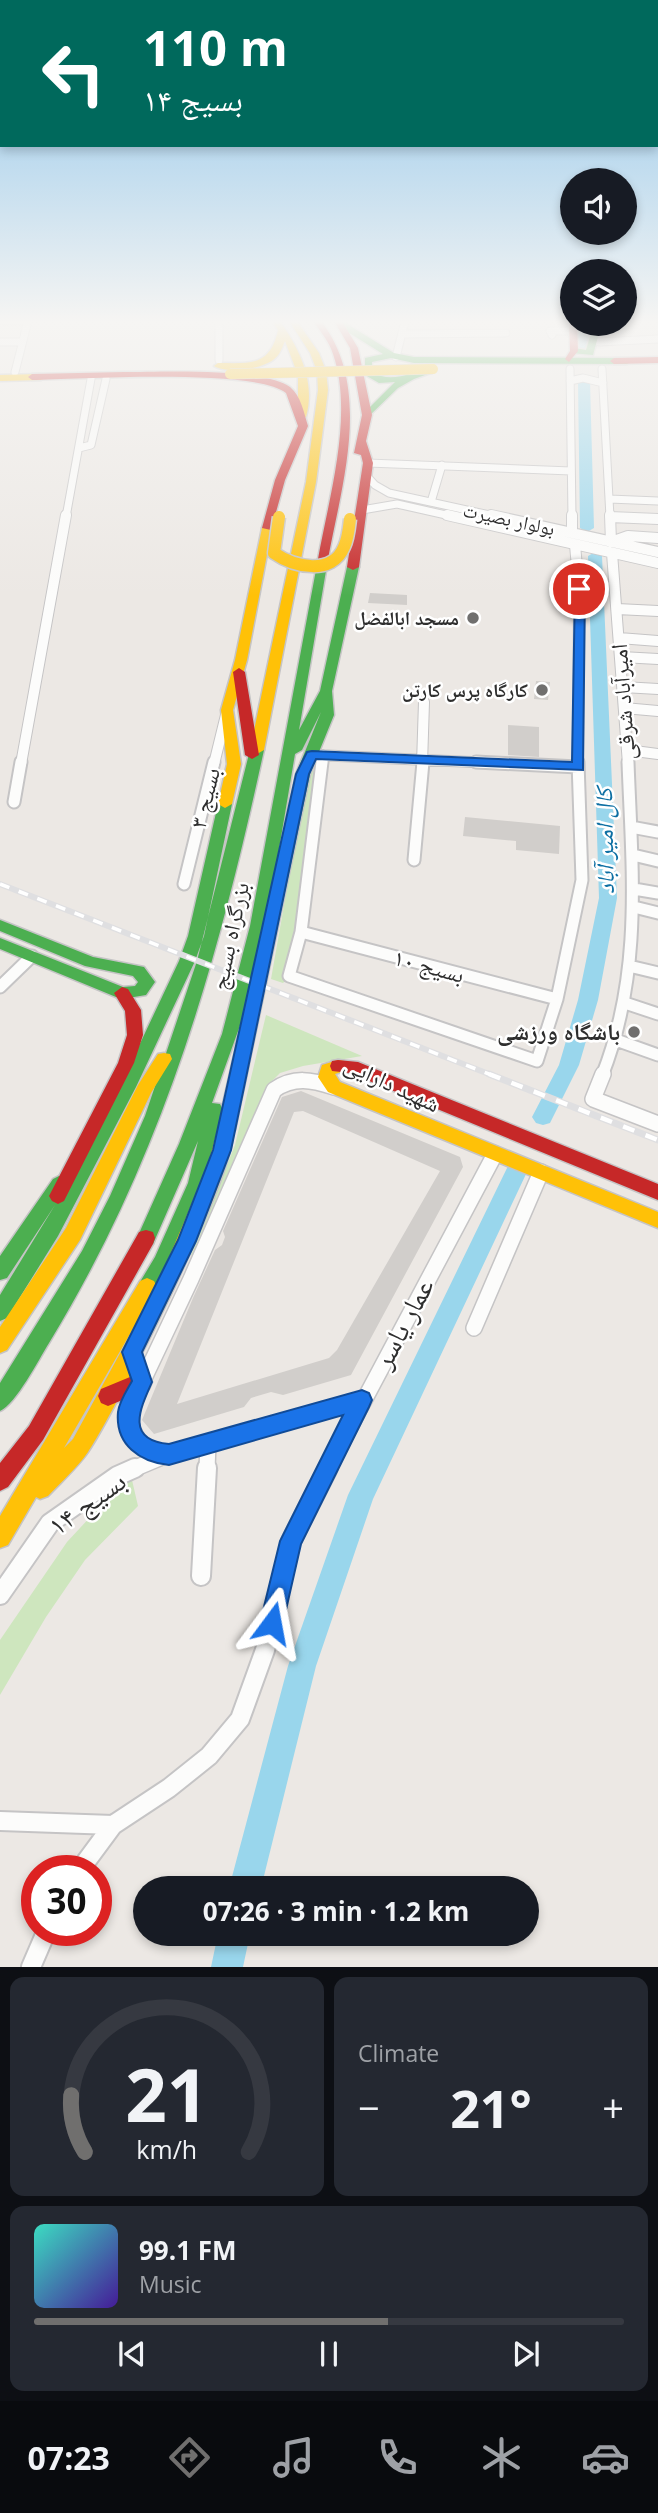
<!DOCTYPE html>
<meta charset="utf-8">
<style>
:root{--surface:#171b24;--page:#242831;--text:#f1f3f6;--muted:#9ea1a6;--line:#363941;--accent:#706f6e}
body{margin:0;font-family:"Open Sans","Noto Naskh Arabic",sans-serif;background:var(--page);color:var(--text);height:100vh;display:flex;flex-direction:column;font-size:26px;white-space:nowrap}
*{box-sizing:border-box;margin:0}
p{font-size:23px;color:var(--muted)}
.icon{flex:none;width:38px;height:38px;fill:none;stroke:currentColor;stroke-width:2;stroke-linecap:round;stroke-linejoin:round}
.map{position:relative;height:1967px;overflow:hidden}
.side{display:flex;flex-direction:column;gap:10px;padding:10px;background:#0d0f14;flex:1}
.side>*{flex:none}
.banner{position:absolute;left:0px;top:0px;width:658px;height:147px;box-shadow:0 4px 10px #0003;background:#00695c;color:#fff;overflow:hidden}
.tools{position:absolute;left:560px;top:168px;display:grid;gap:14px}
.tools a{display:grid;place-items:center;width:77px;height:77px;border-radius:50%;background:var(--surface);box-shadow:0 4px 10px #0003;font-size:35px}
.speed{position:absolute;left:21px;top:1855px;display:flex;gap:14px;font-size:35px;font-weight:700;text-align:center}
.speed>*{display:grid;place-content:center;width:91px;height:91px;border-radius:50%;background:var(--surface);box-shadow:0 4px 10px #0003;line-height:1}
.speed .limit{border:10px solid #d22;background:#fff;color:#111}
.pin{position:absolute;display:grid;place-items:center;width:60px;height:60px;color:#fff;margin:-30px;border:4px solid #fff;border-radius:50%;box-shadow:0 2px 7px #0007}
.me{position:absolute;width:77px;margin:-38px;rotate:13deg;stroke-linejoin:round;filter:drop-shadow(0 0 5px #0008)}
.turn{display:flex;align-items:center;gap:24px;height:147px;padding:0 28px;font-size:32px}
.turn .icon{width:91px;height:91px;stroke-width:2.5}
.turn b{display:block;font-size:49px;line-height:60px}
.big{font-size:52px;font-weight:700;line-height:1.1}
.side .widget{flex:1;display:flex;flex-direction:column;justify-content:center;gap:10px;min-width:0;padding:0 24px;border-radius:14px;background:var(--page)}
.side .dial{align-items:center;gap:0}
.dial svg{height:182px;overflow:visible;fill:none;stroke:var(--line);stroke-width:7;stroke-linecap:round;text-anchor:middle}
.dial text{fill:var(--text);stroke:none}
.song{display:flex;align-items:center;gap:21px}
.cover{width:84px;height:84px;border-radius:10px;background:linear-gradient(135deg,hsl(170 70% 55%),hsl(260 70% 35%))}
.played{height:7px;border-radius:4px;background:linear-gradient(90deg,var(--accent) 60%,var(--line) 60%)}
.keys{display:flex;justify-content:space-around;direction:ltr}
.heat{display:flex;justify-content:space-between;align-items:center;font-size:38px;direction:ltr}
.side .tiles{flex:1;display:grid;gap:10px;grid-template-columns:1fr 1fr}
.widget:last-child{grid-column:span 2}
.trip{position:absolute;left:133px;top:1876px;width:406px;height:70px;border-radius:35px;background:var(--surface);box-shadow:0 4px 10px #0003;font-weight:700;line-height:70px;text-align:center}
.menu{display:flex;height:112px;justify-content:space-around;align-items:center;background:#090b0e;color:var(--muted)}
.menu .icon{width:49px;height:49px}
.menu .active{color:var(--accent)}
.menu b{font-size:32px;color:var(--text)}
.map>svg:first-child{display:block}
.green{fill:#cee6be}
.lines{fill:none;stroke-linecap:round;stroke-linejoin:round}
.river{fill:#99d6ec;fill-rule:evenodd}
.building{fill:#d1cecb;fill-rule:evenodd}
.street-far4-casing{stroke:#c5c4c5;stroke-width:9}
.street-far3-casing{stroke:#c5c4c5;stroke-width:12}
.street-far2-casing{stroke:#c5c4c5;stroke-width:15}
.street-far1-casing{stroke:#c5c4c5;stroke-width:18}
.street-casing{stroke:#c5c4c5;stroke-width:22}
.fast-casing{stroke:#c5c4c5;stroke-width:3}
.slow-casing{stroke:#c5c4c5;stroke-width:3}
.jam-casing{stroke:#c5c4c5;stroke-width:3}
.street-far4{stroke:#fcfcfb;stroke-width:7}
.street-far3{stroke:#fcfcfb;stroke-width:10}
.street-far2{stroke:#fcfcfb;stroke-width:11}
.street-far1{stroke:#fcfcfb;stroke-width:15}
.street{stroke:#fcfcfb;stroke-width:18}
.fast{fill:#4caf50;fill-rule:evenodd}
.slow{fill:#ffc107;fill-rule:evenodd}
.jam{fill:#c62828;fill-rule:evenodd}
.rail-far1-casing{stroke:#dfdfe1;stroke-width:6}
.rail-casing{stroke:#dfdfe1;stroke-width:7}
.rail-far1{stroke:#fff;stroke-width:3.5;stroke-dasharray:10;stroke-linecap:butt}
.rail{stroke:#fff;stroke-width:4.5;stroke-dasharray:12;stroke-linecap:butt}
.slow-bridge-far1-casing{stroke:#c5c4c5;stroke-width:11;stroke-linecap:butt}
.slow-bridge-casing{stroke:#c5c4c5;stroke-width:15;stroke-linecap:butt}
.slow-bridge-far1{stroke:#ffc107;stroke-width:10}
.slow-bridge{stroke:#ffc107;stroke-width:12}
.route{fill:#1a73e8;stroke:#114b97;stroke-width:2}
.poi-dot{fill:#706f6e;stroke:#fff;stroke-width:2.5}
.labels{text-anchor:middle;stroke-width:5;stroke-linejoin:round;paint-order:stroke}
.far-street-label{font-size:19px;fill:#2e2e2e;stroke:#fff}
.far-poi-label{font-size:19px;font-weight:bold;fill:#2e2e2e;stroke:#fff;text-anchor:end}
.street-label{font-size:23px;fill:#2e2e2e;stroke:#fff}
.poi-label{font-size:23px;font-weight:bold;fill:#2e2e2e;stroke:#fff;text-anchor:end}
.water-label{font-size:24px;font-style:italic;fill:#0d6fa3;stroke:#fff}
.near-street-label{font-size:28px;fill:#2e2e2e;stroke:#fff}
</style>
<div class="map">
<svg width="658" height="1967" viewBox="0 0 658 1967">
<rect width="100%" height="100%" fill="#ece8e4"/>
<path class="green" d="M320,766L288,978L283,983L271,979L307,775Z
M266,1015L362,1056L303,1066L280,1073L267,1086L196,1256L191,1255L235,1145Z
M132,1480L138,1506L85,1560L46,1617L0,1695V1640L67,1542L119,1486Z"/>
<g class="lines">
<path class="river" d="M579,324H589L588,352L583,355L578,352Z
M584,378L590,381L594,528L587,532L580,528L578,381Z
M595,552L602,556L617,898L598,1000L579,1065L550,1123L543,1125L536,1123L532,1117L559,1065L578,1000L599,898L588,556Z
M516,1163L524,1166L527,1172L373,1499L316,1666L261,1888H229L288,1666L348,1495L508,1166Z
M218,1934H250L243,1967H211Z"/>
</g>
<path class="building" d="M370,593L407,595V605L368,603Z
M536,681L550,682L548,700L534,699Z
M508,725L539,727V757L508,755Z
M465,817L560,826L559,854L516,850V841L463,836Z
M301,1091L460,1157L463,1167L351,1375L283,1395L271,1392L251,1398L244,1407L154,1434L142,1420L193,1298L215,1250L222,1245L225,1237L223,1231L282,1097ZM303,1111L440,1171L337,1350L329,1358L177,1404L294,1112Z"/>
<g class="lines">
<g class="street-far4-casing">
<path id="street-far4" d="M0,321H21
M219,321V360
M402,334L506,333
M552,335L550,331H574
M0,342H22
M599,342L658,339
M396,357L405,321
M570,369L572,517
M602,369L610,517
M15,372L28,321
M570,381L583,378L603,383
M79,448L91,445L106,379
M368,463L571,471
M366,475L375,485L389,493L499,517
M609,499L658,501
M431,502L442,465
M362,510L397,504L455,517
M66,517L91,379"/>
</g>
<g class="street-far3-casing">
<path id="street-far3" d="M447,515L658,563
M491,515L658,552
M572,515V533
M610,515L611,542L628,536L658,538
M610,517L658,519
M575,545L579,589L578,764
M612,553L628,764
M617,609L658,611
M619,638L658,641
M621,657L658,659
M623,687L658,689
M624,708L658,711
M627,750L658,754
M316,755L515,764
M21,764L66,515
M214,764L226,715
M322,764L323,755
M422,764L424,702"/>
</g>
<g class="street-far2-casing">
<path id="street-far2" d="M322,762L301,932L289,976L537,1061L557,999L582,880L578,762
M476,762L578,767
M14,802L21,762
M631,827L658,832
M633,855L658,861
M414,860L423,762
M184,884L214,762
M634,889L658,893
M634,907L658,913
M301,932L557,999
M629,966L658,973
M0,987L32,956
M625,1003L658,1014
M616,1040L658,1055
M602,1076C643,972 632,871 628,762"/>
</g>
<g class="street-far1-casing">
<path id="street-far1" d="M603,1074L593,1099L658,1124
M474,1328L541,1172
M169,1454C141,1450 131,1438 129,1410L191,1279L274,1090C294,1076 312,1080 334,1087
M131,1470L169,1454L362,1400
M207,1470L208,1443
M327,1470L495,1154"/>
</g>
<g class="street-casing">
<path id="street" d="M201,1576L207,1468
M0,1595L50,1523L117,1476L135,1468
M0,1821L113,1825
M79,1871L113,1825L169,1788L209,1756L240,1719L265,1650L291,1541L328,1468
M31,1967L47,1930"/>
</g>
<g class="fast-casing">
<path id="fast" d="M338,322H344L394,353L414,357L627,358L631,361L627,364L414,363L391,358L372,362V372C391,384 412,372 432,368L436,371L414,379L398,388L367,418L364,417V413L395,382L379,383L365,375V358L383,354L338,326Z
M597,324L604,326L599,333L593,355L571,353L570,351L574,348L586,350L591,333Z
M323,556L328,559L299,730L320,691L347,567L353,564L359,567L332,691L334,715L310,774L235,1130L232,1135L226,1137L220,1135L218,1131C214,1148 211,1168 205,1185C198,1205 164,1289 147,1296L140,1293L137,1287L155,1257L188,1183L198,1141L153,1244L146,1246L139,1244L137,1238L179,1144L222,1034L250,926L318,559ZM321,712L296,774L276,867L295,754L302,750ZM242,1020L222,1108L220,1104L212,1103Z
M257,746L264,750C218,962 163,1156 49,1343C39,1359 16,1404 0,1411V1383L82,1251L110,1196L145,1116L197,961L250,750Z
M225,800L232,804L204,936L195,961L136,1087L58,1236L7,1318L0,1321V1295L55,1205L7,1278L0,1280V1256L53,1179L59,1176L65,1179L67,1183L120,1086L179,961L188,936L218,804Z
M0,920L93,957L144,967L155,982L146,995L122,999L116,997L0,949V938L123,987L135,986L138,982L133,976L85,966L0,931Z"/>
</g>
<g class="slow-casing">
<path id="slow" d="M272,321H280C299,349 316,381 306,417L298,415V375L285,341C282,348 280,355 273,360C261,369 227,374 214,366L218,363C250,363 270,367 278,330Z
M289,321H297L319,353L326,371L328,390L316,482L264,750L257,754L250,750L306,482L318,390L317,371L310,353Z
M0,375L41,374L45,377L41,380L0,381Z
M267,525L272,528L247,660L233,710L241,764L232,804L225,808L218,804L227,764L221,710L235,660L262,528Z
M164,1053L170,1054L172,1059L151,1093L80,1240L7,1350L0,1353V1327L66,1228L138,1085L158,1054Z
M338,1060L344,1061L346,1066L344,1071L335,1074L340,1082L658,1212V1228L328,1092L318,1077L322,1065Z
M226,1123L232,1125C247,1153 113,1416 88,1452C77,1468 61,1482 48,1496L40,1499L36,1497L8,1545L0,1548V1516L140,1281L147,1278L154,1281L156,1285C175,1245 192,1204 208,1162C213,1150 214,1136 220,1125ZM141,1315L73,1439L64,1448Z"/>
</g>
<g class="jam-casing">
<path id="jam" d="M313,321H321C373,388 342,483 328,559L323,562L318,559C329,497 354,415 333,354C329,341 320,331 313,321Z
M334,321H342L358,348L372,415L366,441L373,463L359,567L353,570L347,567L363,463L361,455L354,453L362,415L350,348Z
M572,322L577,324L578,351L569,362L565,359L570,351L569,324Z
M658,357V363L614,364L610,361L614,358Z
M124,372C160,372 262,367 290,387C301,396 304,413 308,426L285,480L271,530L262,528L275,480L298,426L286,393C256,368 78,379 32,380L28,377L32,374Z
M239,668L245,672L259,755L252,759L245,755L233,672Z
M122,987L128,989L141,1010L143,1035L134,1063L64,1201L58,1204L52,1201L49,1196L118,1063L127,1035L125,1011L114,993Z
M338,1060L358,1062L658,1184V1200L350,1073L332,1071L330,1066L332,1061Z
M146,1230L153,1232L155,1238L153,1244L43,1440L8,1487L0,1491V1463L29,1426L139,1232Z
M132,1343L139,1346L152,1382L149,1389L108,1406L101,1403L98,1396L101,1389L130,1377L122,1352L125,1346Z"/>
</g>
<use href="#street-far4" class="street-far4"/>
<use href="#street-far3" class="street-far3"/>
<use href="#street-far2" class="street-far2"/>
<use href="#street-far1" class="street-far1"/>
<use href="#street" class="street"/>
<use href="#fast" class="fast"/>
<use href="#slow" class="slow"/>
<use href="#jam" class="jam"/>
<g class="rail-far1-casing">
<path id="rail-far1" d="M0,884L494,1076"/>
</g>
<g class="rail-casing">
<path id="rail" d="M489,1074L658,1140"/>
</g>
<use href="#rail-far1" class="rail-far1"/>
<use href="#rail" class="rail"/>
<g class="slow-bridge-far1-casing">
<path id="slow-bridge-far1" d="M230,374L433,369"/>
</g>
<g class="slow-bridge-casing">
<path id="slow-bridge" d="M279,517L274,553C294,567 332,576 344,547C348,539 349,528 350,519"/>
</g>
<use href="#slow-bridge-far1" class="slow-bridge-far1"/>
<use href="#slow-bridge" class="slow-bridge"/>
</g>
<linearGradient id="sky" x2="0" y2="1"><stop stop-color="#88c2ea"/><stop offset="0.54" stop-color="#f6f5f3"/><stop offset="1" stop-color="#f6f5f3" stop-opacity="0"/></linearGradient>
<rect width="658" height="596" fill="url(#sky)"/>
<path class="route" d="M575,587L585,589L583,770L316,759L309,774L231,1150L196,1241L142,1352L152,1382C140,1409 125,1440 169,1444L362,1390L369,1393L372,1400L369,1407L301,1544L283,1623L280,1631L272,1634L263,1631L260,1623L280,1541L343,1415L169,1465C140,1462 115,1445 118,1412C119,1402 127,1390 132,1381L122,1352L178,1240L213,1150L296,774L307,752L312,751L572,762Z"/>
<g class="poi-dot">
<circle cx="473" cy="618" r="7"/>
<circle cx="542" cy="690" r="7"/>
<circle cx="634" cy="1032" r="7"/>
</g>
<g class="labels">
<g class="far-street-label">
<text transform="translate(509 519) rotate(12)" y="7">بولوار بصیرت</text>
</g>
<g class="far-poi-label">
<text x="459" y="625">مسجد ابالفضل</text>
<text x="528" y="697">کارگاه پرس کارتن</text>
</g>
<g class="street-label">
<text transform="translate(623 702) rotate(-94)" y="8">امیرآباد شرقی</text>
<text transform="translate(205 798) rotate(-76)" y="8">بسیج ۳</text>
<text transform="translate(230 936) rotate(-78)" y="8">بزرگراه بسیج</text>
<text transform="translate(429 966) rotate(15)" y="8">بسیج ۱۰</text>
<text transform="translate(392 1084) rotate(25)" y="8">شهید دارایی</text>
</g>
<g class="poi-label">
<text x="620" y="1040">باشگاه ورزشی</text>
</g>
<g class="water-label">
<text transform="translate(605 841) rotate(-91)" y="8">کال امیر آباد</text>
</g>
<g class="near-street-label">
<text transform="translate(403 1323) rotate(-62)" y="10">عمار یاسر</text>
<text transform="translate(87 1503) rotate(-36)" y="10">بسیج ۱۴</text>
</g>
</g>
</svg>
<div class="tools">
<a><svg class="icon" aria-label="sound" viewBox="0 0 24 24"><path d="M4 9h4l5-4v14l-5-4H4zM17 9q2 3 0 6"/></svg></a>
<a><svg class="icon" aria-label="layers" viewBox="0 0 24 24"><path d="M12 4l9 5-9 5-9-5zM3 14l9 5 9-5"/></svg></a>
</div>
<div class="speed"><div class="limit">30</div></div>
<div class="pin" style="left:579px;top:589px;background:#d93025"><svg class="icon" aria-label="arrive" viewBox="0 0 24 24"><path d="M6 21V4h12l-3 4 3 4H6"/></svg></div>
<svg class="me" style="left:272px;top:1623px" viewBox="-20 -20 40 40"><path d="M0-17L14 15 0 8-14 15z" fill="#1a73e8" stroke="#fff" stroke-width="4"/></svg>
<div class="trip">07:26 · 3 min · 1.2 km</div>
<div class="banner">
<div class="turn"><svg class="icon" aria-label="left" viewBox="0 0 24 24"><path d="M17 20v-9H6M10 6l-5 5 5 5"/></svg><div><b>110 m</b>بسیج ۱۴</div></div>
</div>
</div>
<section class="side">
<div class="tiles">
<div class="widget dial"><svg viewBox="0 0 100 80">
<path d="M14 69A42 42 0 1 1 86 69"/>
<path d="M14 69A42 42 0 0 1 8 44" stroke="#706f6e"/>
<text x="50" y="56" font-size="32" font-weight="700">21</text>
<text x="50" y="72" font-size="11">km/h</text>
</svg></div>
<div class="widget"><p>Climate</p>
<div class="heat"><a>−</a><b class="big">21°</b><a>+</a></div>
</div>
<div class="widget">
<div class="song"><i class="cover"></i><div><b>99.1 FM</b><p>Music</p></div></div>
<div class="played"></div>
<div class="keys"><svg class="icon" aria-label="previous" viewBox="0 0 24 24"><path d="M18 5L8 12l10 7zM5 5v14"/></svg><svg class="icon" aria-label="pause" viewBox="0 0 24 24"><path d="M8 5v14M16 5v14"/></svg><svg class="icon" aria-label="next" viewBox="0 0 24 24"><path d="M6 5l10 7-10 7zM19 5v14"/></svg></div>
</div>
</div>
</section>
<nav class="menu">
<b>07:23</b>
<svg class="icon active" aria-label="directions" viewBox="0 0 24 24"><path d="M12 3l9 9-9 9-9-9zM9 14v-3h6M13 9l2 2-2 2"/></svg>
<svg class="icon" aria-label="music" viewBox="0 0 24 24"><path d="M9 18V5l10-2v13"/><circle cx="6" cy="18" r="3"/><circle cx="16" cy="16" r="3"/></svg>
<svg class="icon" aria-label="phone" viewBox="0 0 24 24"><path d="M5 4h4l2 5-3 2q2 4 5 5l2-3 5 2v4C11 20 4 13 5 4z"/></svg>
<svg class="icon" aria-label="climate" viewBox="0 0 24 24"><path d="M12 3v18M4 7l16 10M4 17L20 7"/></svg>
<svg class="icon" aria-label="car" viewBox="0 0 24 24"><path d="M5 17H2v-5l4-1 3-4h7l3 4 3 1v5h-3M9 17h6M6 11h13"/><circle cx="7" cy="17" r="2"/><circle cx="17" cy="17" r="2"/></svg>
</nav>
